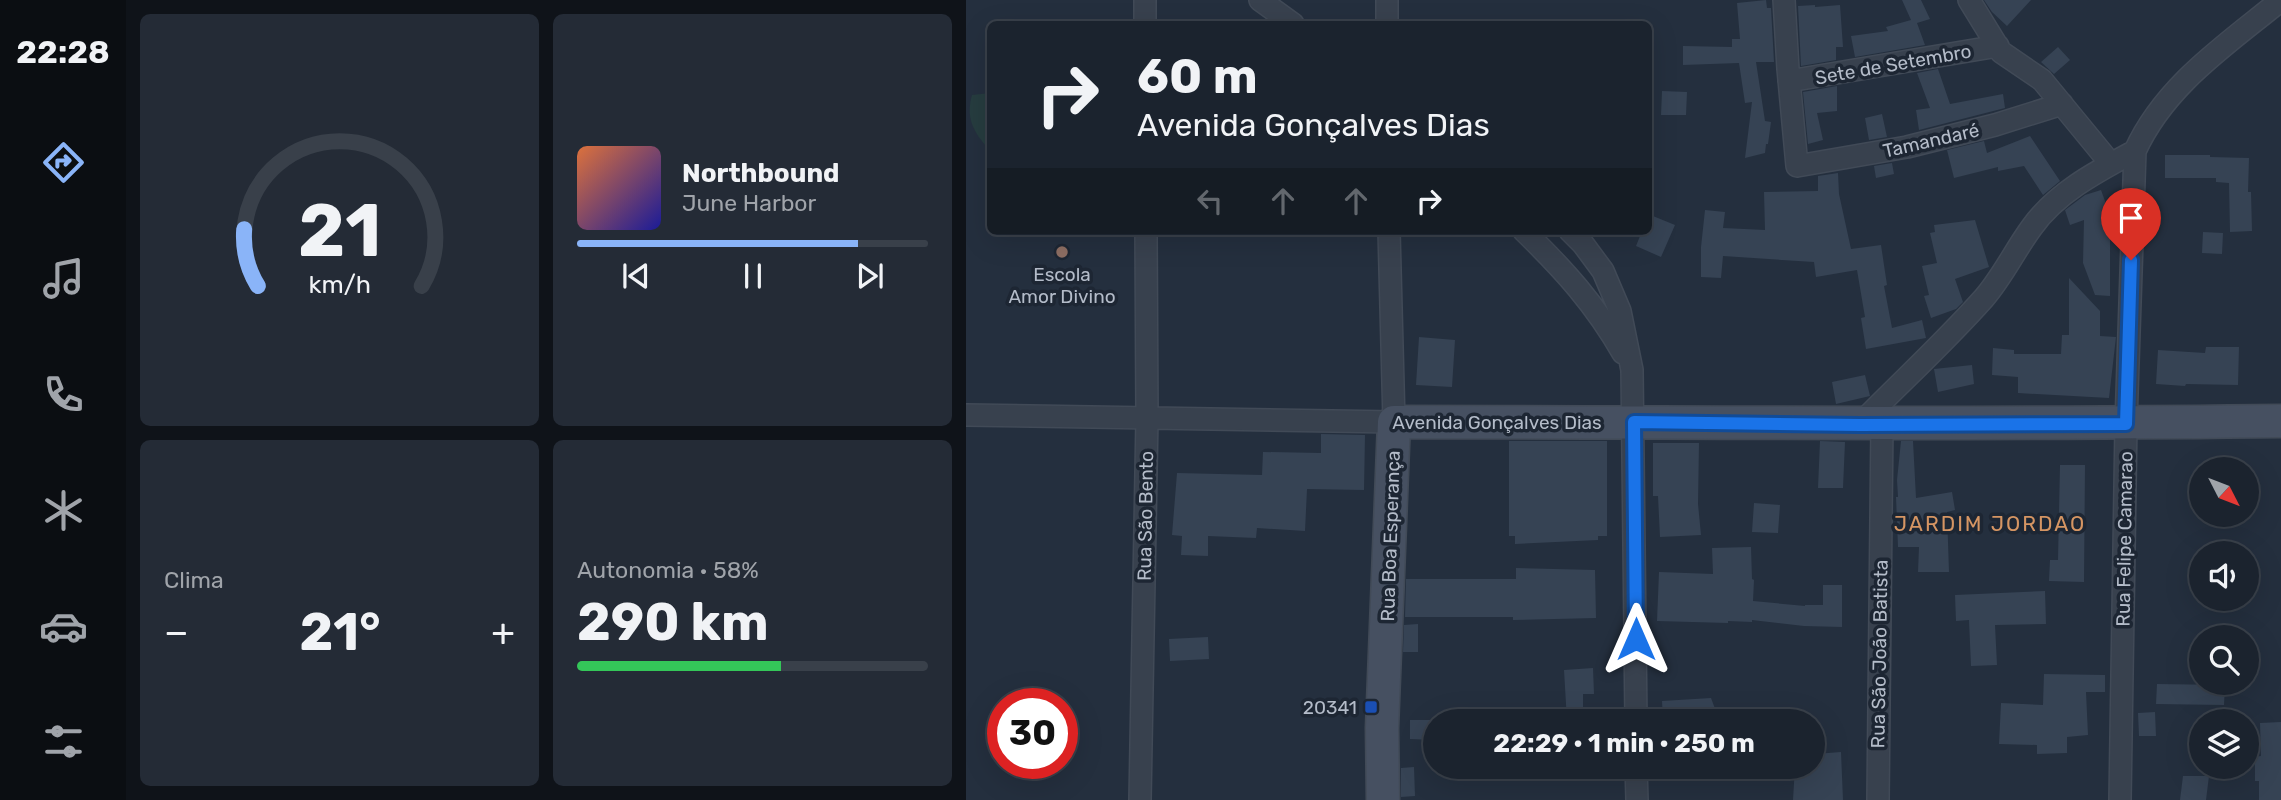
<!DOCTYPE html>
<html lang="pt">
<meta charset="utf-8">
<style>
:root{--surface:#1b232e;--page:#242b36;--text:#f1f3f6;--muted:#a0a4aa;--line:#39404a;--accent:#8ab4f8}
body{margin:0;font-family:Rubik,sans-serif;background:var(--page);color:var(--text);height:100vh;display:flex;flex-direction:column;font-size:26px;white-space:nowrap}
*{box-sizing:border-box;margin:0}
p{font-size:23px;color:var(--muted)}
.icon{flex:none;width:38px;height:38px;fill:none;stroke:currentColor;stroke-width:2;stroke-linecap:round;stroke-linejoin:round}
.map{position:relative;flex:1;overflow:hidden}
.side{display:flex;flex-direction:column;gap:14px;padding:14px;background:#0f1319;width:840px}
.side>*{flex:none}
.hud{position:absolute;left:21px;top:21px;width:665px;height:214px;border-radius:10px;box-shadow:0 7px 28px #0002,0 0 0 2px var(--line);background:#1b232e;color:var(--text);overflow:hidden}
.needle{width:46px;rotate:132deg}
.fabs{position:absolute;left:1223px;top:457px;display:grid;gap:14px}
.fabs a{display:grid;place-items:center;width:70px;height:70px;border-radius:50%;background:var(--surface);box-shadow:0 7px 28px #0002,0 0 0 2px var(--line);font-size:35px}
.speed{position:absolute;left:21px;top:688px;display:flex;gap:14px;font-size:35px;font-weight:700;text-align:center}
.speed>*{display:grid;place-content:center;width:91px;height:91px;border-radius:50%;background:var(--surface);box-shadow:0 7px 28px #0002,0 0 0 2px var(--line);line-height:1}
.speed .limit{border:10px solid #d22;background:#fff;color:#111}
.pin{position:absolute;display:grid;place-items:center;width:60px;height:60px;color:#fff;margin:-72px -30px;border-radius:50% 50% 50% 0;rotate:-45deg;box-shadow:0 0 7px #0007}
.pin .icon{rotate:45deg}
.me{position:absolute;width:77px;margin:-38px;rotate:0deg;stroke-linejoin:round;filter:drop-shadow(0 0 5px #0008)}
.turn{display:flex;align-items:center;gap:24px;height:147px;padding:0 35px;font-size:32px}
.turn .icon{width:91px;height:91px;stroke-width:2.5}
.turn b{display:block;font-size:49px;line-height:60px}
.lanes{display:flex;align-items:center;height:66px;padding:0 35px;background:#0003;justify-content:center;gap:35px;direction:ltr}
.lanes .off{opacity:.35}
.big{font-size:52px;font-weight:700;line-height:1.1}
.side .tile{flex:1;display:flex;flex-direction:column;justify-content:center;gap:10px;min-width:0;padding:0 24px;border-radius:10px;background:var(--page)}
.side .dial{align-items:center;gap:0}
.dial svg{height:182px;overflow:visible;fill:none;stroke:var(--line);stroke-width:7;stroke-linecap:round;text-anchor:middle}
.dial text{fill:var(--text);stroke:none}
.song{display:flex;align-items:center;gap:21px}
.cover{width:84px;height:84px;border-radius:10px;background:linear-gradient(135deg,hsl(20 70% 55%),hsl(240 70% 35%))}
.played{height:7px;border-radius:4px;background:linear-gradient(90deg,var(--accent) 80%,var(--line) 80%)}
.keys{display:flex;justify-content:space-around;direction:ltr}
.heat{display:flex;justify-content:space-between;align-items:center;font-size:38px;direction:ltr}
.charge{height:10px;border-radius:5px;background:linear-gradient(90deg,#34c759 58%,var(--line) 0)}
.side .tiles{flex:1;display:grid;gap:14px;grid-template-columns:repeat(2,1fr)}
.trip{position:absolute;left:457px;top:709px;width:402px;height:70px;border-radius:35px;background:var(--surface);box-shadow:0 7px 28px #0002,0 0 0 2px var(--line);font-weight:700;line-height:70px;text-align:center}
main{display:flex;flex:1;min-height:0}
.tab-bar{display:flex;flex-direction:column;width:126px;justify-content:space-around;align-items:center;background:#0b0e12;color:var(--muted)}
.tab-bar .icon{width:49px;height:49px}
.tab-bar .active{color:var(--accent)}
.tab-bar b{font-size:32px;color:var(--text)}
.map>svg:first-child{display:block}
.green{fill:#263c3f}
.building{fill:#364354}
.lines{fill:none;stroke-linecap:round;stroke-linejoin:round}
.street-casing{stroke:#414a57;stroke-width:24}
.secondary-casing{stroke:#414a57;stroke-width:35}
.street{stroke:#38414e;stroke-width:21}
.secondary{stroke:#465061;stroke-width:32}
.route-casing{stroke:#114b97;stroke-width:18}
.route{stroke:#1a73e8;stroke-width:12}
.education-dot{fill:#8d6e63;stroke:#1d2633;stroke-width:2.5}
.transit-dot{fill:#1a4fb4;stroke:#1d2633;stroke-width:2.5}
.labels{text-anchor:middle;stroke-width:7;stroke-linejoin:round;paint-order:stroke}
.street-label{font-size:19px;fill:#b4bcc9;stroke:#1d2633}
.poi-label{font-size:19px;fill:#b4bcc9;stroke:#1d2633}
.neighbourhood-label{font-size:21px;letter-spacing:2px;fill:#d59563;stroke:#1d2633}
</style>
<main>
<nav class="tab-bar">
<b>22:28</b>
<svg class="icon active" aria-label="directions" viewBox="0 0 24 24"><path d="M12 3l9 9-9 9-9-9zM9 14v-3h6M13 9l2 2-2 2"/></svg>
<svg class="icon" aria-label="music" viewBox="0 0 24 24"><path d="M9 18V5l10-2v13"/><circle cx="6" cy="18" r="3"/><circle cx="16" cy="16" r="3"/></svg>
<svg class="icon" aria-label="phone" viewBox="0 0 24 24"><path d="M5 4h4l2 5-3 2q2 4 5 5l2-3 5 2v4C11 20 4 13 5 4z"/></svg>
<svg class="icon" aria-label="climate" viewBox="0 0 24 24"><path d="M12 3v18M4 7l16 10M4 17L20 7"/></svg>
<svg class="icon" aria-label="car" viewBox="0 0 24 24"><path d="M5 17H2v-5l4-1 3-4h7l3 4 3 1v5h-3M9 17h6M6 11h13"/><circle cx="7" cy="17" r="2"/><circle cx="17" cy="17" r="2"/></svg>
<svg class="icon" aria-label="filters" viewBox="0 0 24 24"><path d="M4 7h16M4 17h16"/><circle cx="9" cy="7" r="2"/><circle cx="15" cy="17" r="2"/></svg>
</nav>
<section class="side">
<div class="tiles">
<div class="tile dial"><svg viewBox="0 0 100 80">
<path d="M14 69A42 42 0 1 1 86 69"/>
<path d="M14 69A42 42 0 0 1 8 44" stroke="#8ab4f8"/>
<text x="50" y="56" font-size="32" font-weight="700">21</text>
<text x="50" y="72" font-size="11">km/h</text>
</svg></div>
<div class="tile">
<div class="song"><i class="cover"></i><div><b>Northbound</b><p>June Harbor</p></div></div>
<div class="played"></div>
<div class="keys"><svg class="icon" aria-label="previous" viewBox="0 0 24 24"><path d="M18 5L8 12l10 7zM5 5v14"/></svg><svg class="icon" aria-label="pause" viewBox="0 0 24 24"><path d="M8 5v14M16 5v14"/></svg><svg class="icon" aria-label="next" viewBox="0 0 24 24"><path d="M6 5l10 7-10 7zM19 5v14"/></svg></div>
</div>
<div class="tile"><p>Clima</p>
<div class="heat"><a>−</a><b class="big">21°</b><a>+</a></div>
</div>
<div class="tile"><p>Autonomia · 58%</p><b class="big">290 km</b><div class="charge"></div></div>
</div>
</section>
<div class="map">
<svg width="1315" height="800" viewBox="0 0 1315 800">
<rect width="100%" height="100%" fill="#242f3e"/>
<path class="green" d="M24,93V146H20C6,130 0,116 6,95Z"/>
<path class="building" d="M800,0L801,8H805L808,62H790L799,121L805,122L802,144H800L799,153L779,158L786,102L779,103L773,63L717,65V46L766,47V39H774L771,3Z
M936,0H955L964,19L951,23L959,45L889,57L885,36L922,31L920,27L945,20Z
M1018,0H1065L1041,26L1026,12Z
M849,5V7L874,5L877,47H870V60L835,66L832,6Z
M1092,47L1104,60L1088,74L1075,62Z
M972,69L984,104L1037,94L1039,108L953,130L950,110L964,108L951,73Z
M871,86V111L851,113L857,140L842,144L837,92Z
M696,91L721,92L720,115H695Z
M916,114L921,137L903,140L899,118Z
M1064,136L1094,181L1077,195L1058,166L1032,171V167L988,178L981,150L1018,141L1021,153Z
M1199,155H1244V157L1283,158L1282,192H1285L1286,231L1264,232L1263,183L1250,182V178H1199Z
M926,163L928,174L910,178L908,166Z
M872,173L873,194L885,249L915,245L921,285L918,286L926,328L956,320L960,338L900,349L895,318L899,317L891,270L850,277L848,262L757,256L755,278L735,277V247L739,210L759,212L757,228L799,230L798,192L852,191V176Z
M1135,190L1144,215V296L1129,295L1117,263L1118,220L1104,225L1099,210L1119,195Z
M682,214L709,225L695,257L670,246L676,231H682Z
M1009,220L1023,267L989,279L997,302L990,309L965,318L958,296L963,295L956,266L971,263L964,233L969,232L968,225Z
M1237,232L1257,233L1256,254L1236,253Z
M1103,278L1134,311V336L1150,337L1143,398L1052,393V377L1026,375L1027,348L1048,350V354H1095L1096,335H1103Z
M453,337L489,340L486,387L450,385Z
M1240,347H1273L1272,385L1220,384L1219,386L1190,384L1192,350L1239,353Z
M1006,365L1008,384L972,392L968,369Z
M899,375L904,396L870,404L866,382Z
M355,434L399,435L398,490L341,489L339,531L291,528L290,538L242,536V556L215,555L216,536L206,535L211,473L296,475L297,452L355,453Z
M543,441H641V536H632V540L549,544V536H543Z
M854,441L879,442L877,488H852Z
M935,441H947L950,498L986,492L989,510L981,512L983,572H952L953,547H932L930,497H932L931,480Z
M687,443H733L732,504L735,535L694,537L692,496H687Z
M1094,465H1119L1118,582L1083,581L1084,560H1092Z
M788,503L814,505L812,533L786,532Z
M785,547L786,579L788,580L787,601L839,606V605H857V585H876V627L838,626L786,620V622L762,621V623L691,621L693,572L747,574L746,548Z
M550,568L629,570L630,618L547,620V617H439L440,579H550Z
M1079,591L1080,624L1029,625L1031,665L1005,666L1003,620L990,621L989,595Z
M452,624V652H437L438,625Z
M242,637L243,659L204,661L203,639Z
M627,668L628,694H617V721H601L598,670Z
M1078,674L1139,675V692H1120L1122,735L1101,737V753L1071,754V745L1033,744L1035,703L1077,705Z
M1191,684L1259,685L1258,705L1190,704Z
M745,698L751,714L734,721H726V719L697,720L696,701Z
M1189,712L1190,736H1173L1172,713Z
M444,720H469V740L444,739Z
M1315,722V800H1293V781H1289V757L1295,756L1294,723Z
M875,752L877,800H827L829,766H850L849,754Z
M448,767L449,796L435,797V768Z
M1217,776H1243L1240,800H1214Z"/>
<g class="lines">
<g class="street-casing">
<path id="street" d="M179,0V24
M294,0L327,24
M818,0L822,69L831,166L941,147L1029,125L1096,104
M1003,0L1035,52L1076,80L1145,164
M421,24V0
M823,81L1032,46
M558,231C598,270 629,304 657,353
M604,231L617,244L637,271L654,311L666,370L670,721
M0,415L428,422L423,231
M894,424C935,382 979,342 1018,298C1037,276 1049,250 1066,227C1091,192 1132,171 1169,151
M670,766L671,800
M174,800L181,418L180,231
M912,800L916,424
M1154,800L1160,424L1169,151C1199,85 1260,45 1315,0"/>
</g>
<g class="secondary-casing">
<path id="secondary" d="M417,800L416,728L428,422C724,422 1019,425 1315,421"/>
</g>
<use href="#street" class="street"/>
<use href="#secondary" class="secondary"/>
</g>
<g class="lines">
<g class="route-casing">
<path id="route" d="M670,639L668,422L894,425L1160,424L1165,260"/>
</g>
<use href="#route" class="route"/>
</g>
<circle class="education-dot" cx="96" cy="252" r="7"/>
<rect class="transit-dot" x="398" y="700" width="14" height="14" rx="3.5"/>
<g class="labels">
<g class="street-label">
<text transform="translate(927 64) rotate(-10)" y="7">Sete de Setembro</text>
<text transform="translate(965 140) rotate(-13)" y="7">Tamandaré</text>
<text x="531" y="429">Avenida Gonçalves Dias</text>
<text transform="translate(179 516) rotate(-89)" y="7">Rua São Bento</text>
<text transform="translate(424 536) rotate(-88)" y="7">Rua Boa Esperança</text>
<text transform="translate(1158 539) rotate(-89)" y="7">Rua Felipe Camarao</text>
<text transform="translate(913 654) rotate(-89)" y="7">Rua São João Batista</text>
</g>
<g class="poi-label">
<text x="96" y="281">Escola<tspan x="96" dy="22">Amor Divino</tspan></text>
<text x="391" y="714" text-anchor="end">20341</text>
</g>
<g class="neighbourhood-label">
<text x="1024" y="531">JARDIM JORDAO</text>
</g>
</g>
</svg>
<div class="fabs">
<a><svg class="needle" viewBox="-14 -14 28 28"><path d="M0-13l5 13h-10z" fill="#e53935"/><path d="M0 13l5-13h-10z" fill="#a0a4aa"/></svg></a>
<a><svg class="icon" aria-label="sound" viewBox="0 0 24 24"><path d="M4 9h4l5-4v14l-5-4H4zM17 9q2 3 0 6"/></svg></a>
<a><svg class="icon" aria-label="search" viewBox="0 0 24 24"><circle cx="10" cy="10" r="6"/><path d="M15 15l6 6"/></svg></a>
<a><svg class="icon" aria-label="layers" viewBox="0 0 24 24"><path d="M12 4l9 5-9 5-9-5zM3 14l9 5 9-5"/></svg></a>
</div>
<div class="speed"><div class="limit">30</div></div>
<div class="pin" style="left:1165px;top:260px;background:#d93025"><svg class="icon" aria-label="arrive" viewBox="0 0 24 24"><path d="M6 21V4h12l-3 4 3 4H6"/></svg></div>
<svg class="me" style="left:670px;top:639px" viewBox="-20 -20 40 40"><path d="M0-17L14 15 0 8-14 15z" fill="#1a73e8" stroke="#fff" stroke-width="4"/></svg>
<div class="trip">22:29 · 1 min · 250 m</div>
<div class="hud">
<div class="turn"><svg class="icon" aria-label="right" viewBox="0 0 24 24"><path d="M7 20v-9h11M14 6l5 5-5 5"/></svg><div><b>60 m</b>Avenida Gonçalves Dias</div></div>
<div class="lanes"><svg class="icon off" aria-label="left" viewBox="0 0 24 24"><path d="M17 20v-9H6M10 6l-5 5 5 5"/></svg><svg class="icon off" aria-label="ahead" viewBox="0 0 24 24"><path d="M12 20V5M6 11l6-6 6 6"/></svg><svg class="icon off" aria-label="ahead" viewBox="0 0 24 24"><path d="M12 20V5M6 11l6-6 6 6"/></svg><svg class="icon" aria-label="right" viewBox="0 0 24 24"><path d="M7 20v-9h11M14 6l5 5-5 5"/></svg></div>
</div>
</div>
</main>
